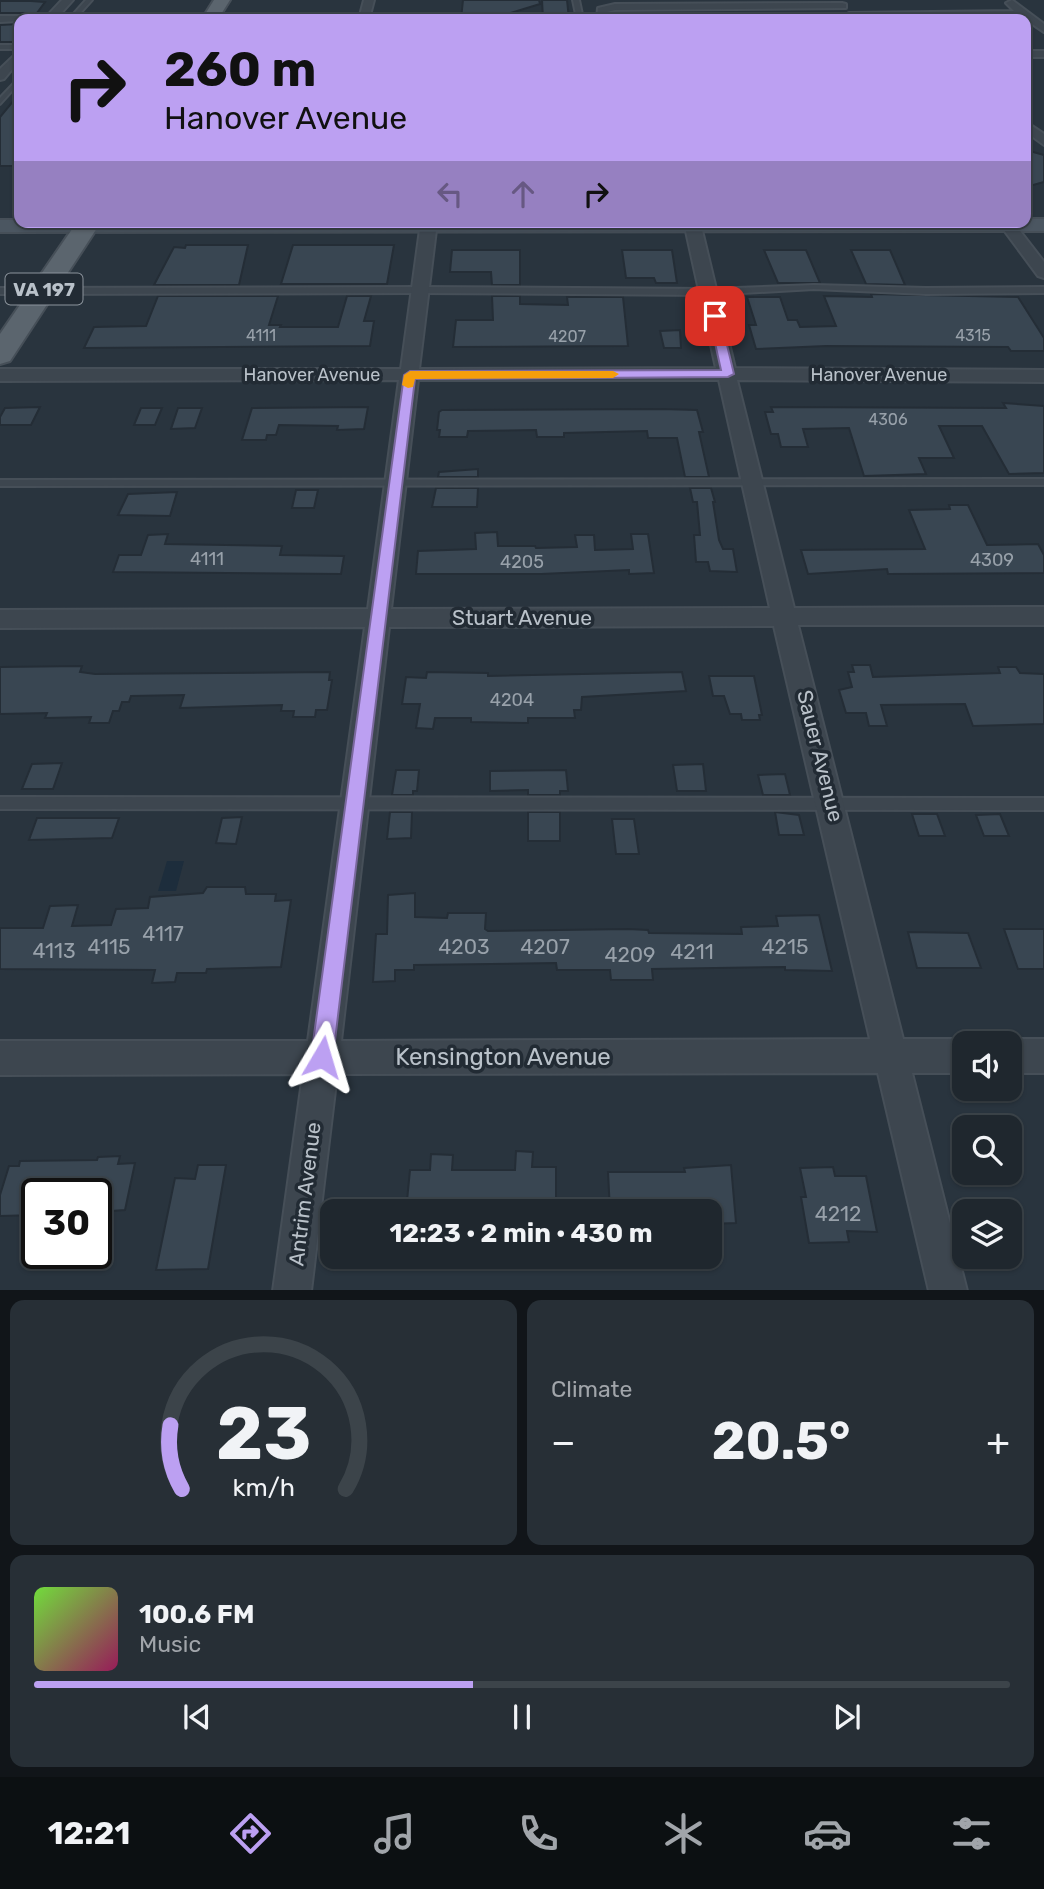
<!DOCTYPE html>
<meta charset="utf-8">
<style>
:root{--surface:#1f272e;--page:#272f36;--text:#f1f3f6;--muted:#a1a5aa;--line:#3c444a;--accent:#bca0f2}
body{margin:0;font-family:Rubik,sans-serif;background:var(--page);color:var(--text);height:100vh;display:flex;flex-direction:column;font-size:26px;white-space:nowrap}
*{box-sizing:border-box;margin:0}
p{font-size:23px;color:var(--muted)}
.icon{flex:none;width:38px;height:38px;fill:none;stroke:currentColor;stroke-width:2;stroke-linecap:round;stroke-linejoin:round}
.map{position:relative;height:1290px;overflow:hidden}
.sheet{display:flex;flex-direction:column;gap:10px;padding:10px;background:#111519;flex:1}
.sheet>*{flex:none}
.banner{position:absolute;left:14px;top:14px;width:1017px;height:214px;border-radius:14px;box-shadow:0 2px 5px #0004,0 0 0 2px var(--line);background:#bca0f2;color:#111;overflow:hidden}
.buttons{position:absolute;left:952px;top:1031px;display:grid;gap:14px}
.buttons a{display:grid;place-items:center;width:70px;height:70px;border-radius:14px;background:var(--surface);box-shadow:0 2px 5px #0004,0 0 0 2px var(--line);font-size:35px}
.speed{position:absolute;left:21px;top:1178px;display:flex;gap:14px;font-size:35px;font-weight:700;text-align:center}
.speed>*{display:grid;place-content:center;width:91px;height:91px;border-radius:50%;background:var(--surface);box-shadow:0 2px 5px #0004,0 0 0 2px var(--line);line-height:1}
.speed .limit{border:4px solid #111;border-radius:10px;background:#fff;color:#111}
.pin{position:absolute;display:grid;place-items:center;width:60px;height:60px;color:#fff;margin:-30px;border-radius:14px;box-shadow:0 4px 10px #0006}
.me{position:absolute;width:77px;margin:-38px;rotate:7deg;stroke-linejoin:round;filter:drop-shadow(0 0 5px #0008)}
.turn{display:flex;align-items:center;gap:24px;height:147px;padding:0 35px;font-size:32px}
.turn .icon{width:91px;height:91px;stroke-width:2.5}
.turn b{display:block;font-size:49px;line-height:60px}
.lanes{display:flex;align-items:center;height:66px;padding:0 35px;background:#0003;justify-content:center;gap:35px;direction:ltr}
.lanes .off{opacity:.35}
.big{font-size:52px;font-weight:700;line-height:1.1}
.sheet .card{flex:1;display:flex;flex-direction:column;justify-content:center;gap:10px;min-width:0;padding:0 24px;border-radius:14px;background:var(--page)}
.sheet .dial{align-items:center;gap:0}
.dial svg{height:182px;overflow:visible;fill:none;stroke:var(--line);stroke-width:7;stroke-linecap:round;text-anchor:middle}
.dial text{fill:var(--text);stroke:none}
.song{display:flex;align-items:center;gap:21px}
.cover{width:84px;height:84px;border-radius:10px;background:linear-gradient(135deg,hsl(100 70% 55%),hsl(330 70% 35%))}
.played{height:7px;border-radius:4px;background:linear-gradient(90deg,var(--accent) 45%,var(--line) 45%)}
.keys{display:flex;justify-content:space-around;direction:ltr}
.heat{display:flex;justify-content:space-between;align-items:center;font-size:38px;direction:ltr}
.sheet .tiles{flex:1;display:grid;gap:10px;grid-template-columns:1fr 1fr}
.card:last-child{grid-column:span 2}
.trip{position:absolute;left:320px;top:1199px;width:402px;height:70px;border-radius:14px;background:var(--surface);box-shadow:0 2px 5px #0004,0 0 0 2px var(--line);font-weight:700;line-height:70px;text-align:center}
.tab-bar{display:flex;height:112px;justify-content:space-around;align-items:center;background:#0c1012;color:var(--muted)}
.tab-bar .icon{width:49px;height:49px}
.tab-bar .current{color:var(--accent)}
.tab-bar b{font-size:32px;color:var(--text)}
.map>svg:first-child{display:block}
.water{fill:#1d2d3c}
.building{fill:#394652;stroke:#242d36;stroke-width:2}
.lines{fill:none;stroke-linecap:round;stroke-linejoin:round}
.lane-casing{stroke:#464f58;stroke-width:4}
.street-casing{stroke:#464f58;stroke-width:4}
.secondary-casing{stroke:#464f58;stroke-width:4}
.primary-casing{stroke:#464f58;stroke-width:4}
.lane{fill:#3d464f;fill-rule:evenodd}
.street{fill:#3d464f;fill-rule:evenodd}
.secondary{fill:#4b5661;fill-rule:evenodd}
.primary{fill:#5b656e;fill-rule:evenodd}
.route{fill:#bca0f2;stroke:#7a689d;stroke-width:2}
.slow{fill:#f59e0b}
.labels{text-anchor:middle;stroke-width:7;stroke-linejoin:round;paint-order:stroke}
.far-number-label{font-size:16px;fill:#98a1aa}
.far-street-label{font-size:18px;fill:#b9c1c9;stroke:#222b34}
.number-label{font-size:18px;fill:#98a1aa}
.shield{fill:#222b34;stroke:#8c949c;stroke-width:2}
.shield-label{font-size:19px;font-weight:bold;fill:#b9c1c9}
.street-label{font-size:21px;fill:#b9c1c9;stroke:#222b34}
.near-number-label{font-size:21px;fill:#98a1aa}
.near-street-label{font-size:24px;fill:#b9c1c9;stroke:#222b34}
</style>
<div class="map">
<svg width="1044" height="1291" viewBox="0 0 1044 1291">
<rect width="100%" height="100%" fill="#29343e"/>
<path class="water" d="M167,861H184L176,891H158Z"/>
<path class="building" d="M463,0H539L540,4L491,19H461Z
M542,0H567L569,19H543Z
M0,1H31L45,2L37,13H0Z
M19,24V36L14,42H0V25Z
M19,94V166H0V117Z
M1026,150L1044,155V182L1026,187Z
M186,245H248L239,285H154L174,247L185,248Z
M293,245H394L387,284H281Z
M452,250H520V285H492L491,272H450Z
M622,250H672L677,283H656L654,278H626Z
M764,250H806L820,283H778Z
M851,250H890L905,285L866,284Z
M871,294L1018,297L1044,338V351H1011L1008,347L826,346L756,349L749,325H756L747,297H780L788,320H797L800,327L836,326L824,296L872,297Z
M158,296H278L269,325H281L280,327H338L347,296H371L364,321H374L370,346L84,348L94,327L146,326Z
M492,296H520V304L568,305L567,297H623L628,346L453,347L456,320H493Z
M680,330L681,348H664L660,331Z
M1003,403L1044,406V473L1009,474L982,426H939L954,458H919L926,474L864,476L849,428L803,429L808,447H781L778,434H771L765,412H773L771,407L1006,408Z
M40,407L31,425H0V417L5,408Z
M368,407L364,429L337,430L338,426L279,425L276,435H267L266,440H242L252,408Z
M141,408H162L155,425H134Z
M178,408H202L195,428L171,429Z
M660,409L697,410L703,432H699L709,477H685L677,438H648L647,431L564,433V437H537L536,430L468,431L467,437H439L440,430H437L439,412L442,410Z
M478,469V477H438L439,472Z
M436,488H478L477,507H432Z
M690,488H711L715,502H713L719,540L723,549H733L737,572L710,571L708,562H696L694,535H700L697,502H693Z
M296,490H318L314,508H292Z
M177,492L170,516L118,515L128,494Z
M949,505H968L987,545L1038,544L1044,555V573L888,574L887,569L808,574L801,550L925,549L909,510L950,509Z
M497,532L498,546H535L536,548L577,547L575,535H594L595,550L633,549L631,534H648L654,573L629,574V570L541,574H416L418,551L476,549L475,533Z
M168,534L165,544L282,546L280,555L344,556L341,574L113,572L119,555H141L148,535Z
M852,665H870L873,677L1000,673L998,667H1016L1020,673L1044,674V724L973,726L965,704L881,705L887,726H869L866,713H846L839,690L852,687L848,672H854Z
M82,666L80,672L95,674L330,672L329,680H332L327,710H316L315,717H293L294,711H281L282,705L180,708L184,695L131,696L129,702H122L119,711H113L109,723H89L91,717L45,718L47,713L0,714V667Z
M427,672L488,673V676L682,672L686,691L582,697L581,710H574L575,718H528V723L471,722V718H435L433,729L416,728L420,704H402L406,677L426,678Z
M709,676H754L762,715H759L760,720H742L741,714H730L724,696H713Z
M62,763L53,789H22L32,764Z
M703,764L706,791H677L673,765Z
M396,770H419L417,791H413V795H392Z
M566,770L568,791H560V795H528V790L490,791V771Z
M785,774L790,795H763L758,775Z
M390,812H412L411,838L387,839Z
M528,812H560V841H528Z
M775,812L799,815L804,835H779Z
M912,814H937L945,836H919Z
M1000,814L1009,836H984L976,815Z
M242,817L236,844L216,843L222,818Z
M37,818H119L112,838L29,840Z
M612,819H634L639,854H616Z
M207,887H245L246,894H276L275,901L291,900L281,967L207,969L206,973H177L175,982L152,983L155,970L0,969V928H43L50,906L78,905L72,926L111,925L116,909L148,908L150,897L203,893Z
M415,893V917L447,918L448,913H486L485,929L488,931L628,929L648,930L649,933L742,934L741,927L778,926L776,916L819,915L832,971L785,970V967L652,969L653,980H611L610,970H557L556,963L414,965V970H395V981L373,982L376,934H387L388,895Z
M1004,929H1044V969H1018Z
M908,932L968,933L981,968H917Z
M516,1151L533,1152L532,1167H556V1211H406L410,1170H430L431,1154L453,1155L452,1170H515Z
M120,1156L118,1164L135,1163L125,1210L112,1211L104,1246L96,1245V1194H37V1215L0,1216V1195L9,1166H19L20,1161L97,1160L98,1157Z
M198,1165H226L208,1269L156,1270L175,1178L195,1179Z
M731,1165L736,1223L710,1224V1211H610L608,1172H685L684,1168Z
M833,1167L835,1176H866L877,1232L847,1231L849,1242L809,1243L801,1197H806L800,1168Z"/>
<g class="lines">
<g class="lane-casing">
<path id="lane" d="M86,0H92L75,19H69Z
M573,0H579L583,19H577Z
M0,45H19V49H0Z
M19,78V83L0,104V98Z
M814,285L926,288L1044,287V293L926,294L814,289L709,295L420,293L0,294V288L420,287L709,289Z
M1044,479V485L0,486V480Z
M0,797L1044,798V810L0,809Z"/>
</g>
<g class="street-casing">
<path id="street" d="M62,0H73L56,19L0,22V16H47Z
M364,0H374L369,19H359Z
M1012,0L1044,24V32L1022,17L849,19L844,16L849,13L1014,11L1006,3Z
M842,3L846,4V8L615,10L607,12V19H597L598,8L615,4Z
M19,51V61L4,79L0,80V69Z
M1026,51H1044V57H1026Z
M1026,122L1044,134V145L1026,132Z
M421,222H437L419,369L716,368L684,222H700L735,368L1044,370V382L737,380L794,608L1044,607V625H798L903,1039H964L973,1043H964V1073H912L967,1291H929L878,1073L337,1074L311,1291H273L303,1074L0,1075V1041H308L365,627L0,628V610L368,609L399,380L0,381V369H401ZM418,380H719L770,608L391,609ZM774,626L870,1039L341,1041L389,627Z
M998,222H1013L1044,262V278L1038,276Z
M1010,1039H1044V1073H1010V1043H1001Z"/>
</g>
<g class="secondary-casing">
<path id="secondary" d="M1026,219H1044V231L0,232V220H19V222H1026Z"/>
</g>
<g class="primary-casing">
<path id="primary" d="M214,0H230L218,19H202Z
M77,222H101L10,361L0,364V334Z"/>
</g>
<use href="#lane" class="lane"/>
<use href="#street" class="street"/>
<use href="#secondary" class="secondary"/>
<use href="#primary" class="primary"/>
</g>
<path class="route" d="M715,313L720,316L734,374L728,377L415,379L333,1057L330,1065L322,1068L314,1065L311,1057L404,375L410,371L721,370L709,316Z"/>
<path class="slow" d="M410,371H613L619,374L613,378L415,379L413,387L408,388L402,385L404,375Z"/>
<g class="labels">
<g class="far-number-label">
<text x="261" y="341">4111</text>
<text x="973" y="341">4315</text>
<text x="567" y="342">4207</text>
<text x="888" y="425">4306</text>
</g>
<g class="far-street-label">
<text x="312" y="381">Hanover Avenue</text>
<text x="879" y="381">Hanover Avenue</text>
</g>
<g class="number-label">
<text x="207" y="565">4111</text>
<text x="992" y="566">4309</text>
<text x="522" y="568">4205</text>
<text x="512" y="706">4204</text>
</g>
<rect class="shield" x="5.5" y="273.5" width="77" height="31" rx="5"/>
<g class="shield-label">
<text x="44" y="296">VA 197</text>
</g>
<g class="street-label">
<text x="522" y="625">Stuart Avenue</text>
<text transform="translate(820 756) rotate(76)" y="7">Sauer Avenue</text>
<text transform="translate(305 1194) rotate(-83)" y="7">Antrim Avenue</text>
</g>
<g class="near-number-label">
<text x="163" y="941">4117</text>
<text x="109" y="954">4115</text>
<text x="464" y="954">4203</text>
<text x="545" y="954">4207</text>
<text x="785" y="954">4215</text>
<text x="54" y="958">4113</text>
<text x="692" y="959">4211</text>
<text x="630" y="962">4209</text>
<text x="838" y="1221">4212</text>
</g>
<g class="near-street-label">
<text x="503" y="1065">Kensington Avenue</text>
</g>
</g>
</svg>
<div class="buttons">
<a><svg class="icon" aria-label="sound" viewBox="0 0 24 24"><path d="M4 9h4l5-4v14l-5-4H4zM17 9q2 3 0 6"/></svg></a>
<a><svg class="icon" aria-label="search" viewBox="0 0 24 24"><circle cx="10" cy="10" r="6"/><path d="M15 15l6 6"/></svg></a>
<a><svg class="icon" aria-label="layers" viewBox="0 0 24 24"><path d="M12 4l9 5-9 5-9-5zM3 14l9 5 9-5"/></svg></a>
</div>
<div class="speed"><div class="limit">30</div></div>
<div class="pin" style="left:715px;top:316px;background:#d93025"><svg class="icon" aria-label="arrive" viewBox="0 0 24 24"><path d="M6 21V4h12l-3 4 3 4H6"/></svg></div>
<svg class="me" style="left:322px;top:1057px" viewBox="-20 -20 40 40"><path d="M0-17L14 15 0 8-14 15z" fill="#bca0f2" stroke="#fff" stroke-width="4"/></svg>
<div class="trip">12:23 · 2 min · 430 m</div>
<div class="banner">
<div class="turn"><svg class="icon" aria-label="right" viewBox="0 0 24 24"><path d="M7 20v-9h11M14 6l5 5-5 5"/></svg><div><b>260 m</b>Hanover Avenue</div></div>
<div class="lanes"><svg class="icon off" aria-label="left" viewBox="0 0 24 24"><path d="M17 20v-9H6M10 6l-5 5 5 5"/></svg><svg class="icon off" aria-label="ahead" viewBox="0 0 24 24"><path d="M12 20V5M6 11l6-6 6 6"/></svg><svg class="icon" aria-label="right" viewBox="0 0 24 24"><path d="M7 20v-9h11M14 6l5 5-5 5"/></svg></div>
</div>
</div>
<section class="sheet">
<div class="tiles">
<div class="card dial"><svg viewBox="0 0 100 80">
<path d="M14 69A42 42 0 1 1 86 69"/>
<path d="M14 69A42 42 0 0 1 9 41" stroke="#bca0f2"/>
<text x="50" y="56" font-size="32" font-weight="700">23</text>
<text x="50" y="72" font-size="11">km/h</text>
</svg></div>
<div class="card"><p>Climate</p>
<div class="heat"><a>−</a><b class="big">20.5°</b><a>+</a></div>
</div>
<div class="card">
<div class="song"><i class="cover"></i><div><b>100.6 FM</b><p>Music</p></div></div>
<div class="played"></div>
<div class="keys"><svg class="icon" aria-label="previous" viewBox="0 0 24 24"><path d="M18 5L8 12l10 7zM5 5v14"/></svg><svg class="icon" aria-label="pause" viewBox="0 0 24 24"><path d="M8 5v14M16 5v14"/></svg><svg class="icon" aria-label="next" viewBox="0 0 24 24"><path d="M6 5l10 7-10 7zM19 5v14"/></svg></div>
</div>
</div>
</section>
<nav class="tab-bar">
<b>12:21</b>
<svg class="icon current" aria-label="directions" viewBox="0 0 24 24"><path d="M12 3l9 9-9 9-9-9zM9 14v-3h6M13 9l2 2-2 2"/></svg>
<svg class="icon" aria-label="music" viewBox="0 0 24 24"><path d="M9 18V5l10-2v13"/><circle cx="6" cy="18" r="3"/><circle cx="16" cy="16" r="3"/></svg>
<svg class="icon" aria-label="phone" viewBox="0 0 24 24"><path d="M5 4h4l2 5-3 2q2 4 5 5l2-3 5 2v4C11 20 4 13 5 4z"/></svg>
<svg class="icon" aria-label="climate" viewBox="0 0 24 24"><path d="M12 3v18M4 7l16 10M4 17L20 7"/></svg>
<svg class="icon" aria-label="car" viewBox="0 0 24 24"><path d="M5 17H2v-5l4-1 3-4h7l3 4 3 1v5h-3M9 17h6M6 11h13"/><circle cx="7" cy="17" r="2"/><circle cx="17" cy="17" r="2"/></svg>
<svg class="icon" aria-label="filters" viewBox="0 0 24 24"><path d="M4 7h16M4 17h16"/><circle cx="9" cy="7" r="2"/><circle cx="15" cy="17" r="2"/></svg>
</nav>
